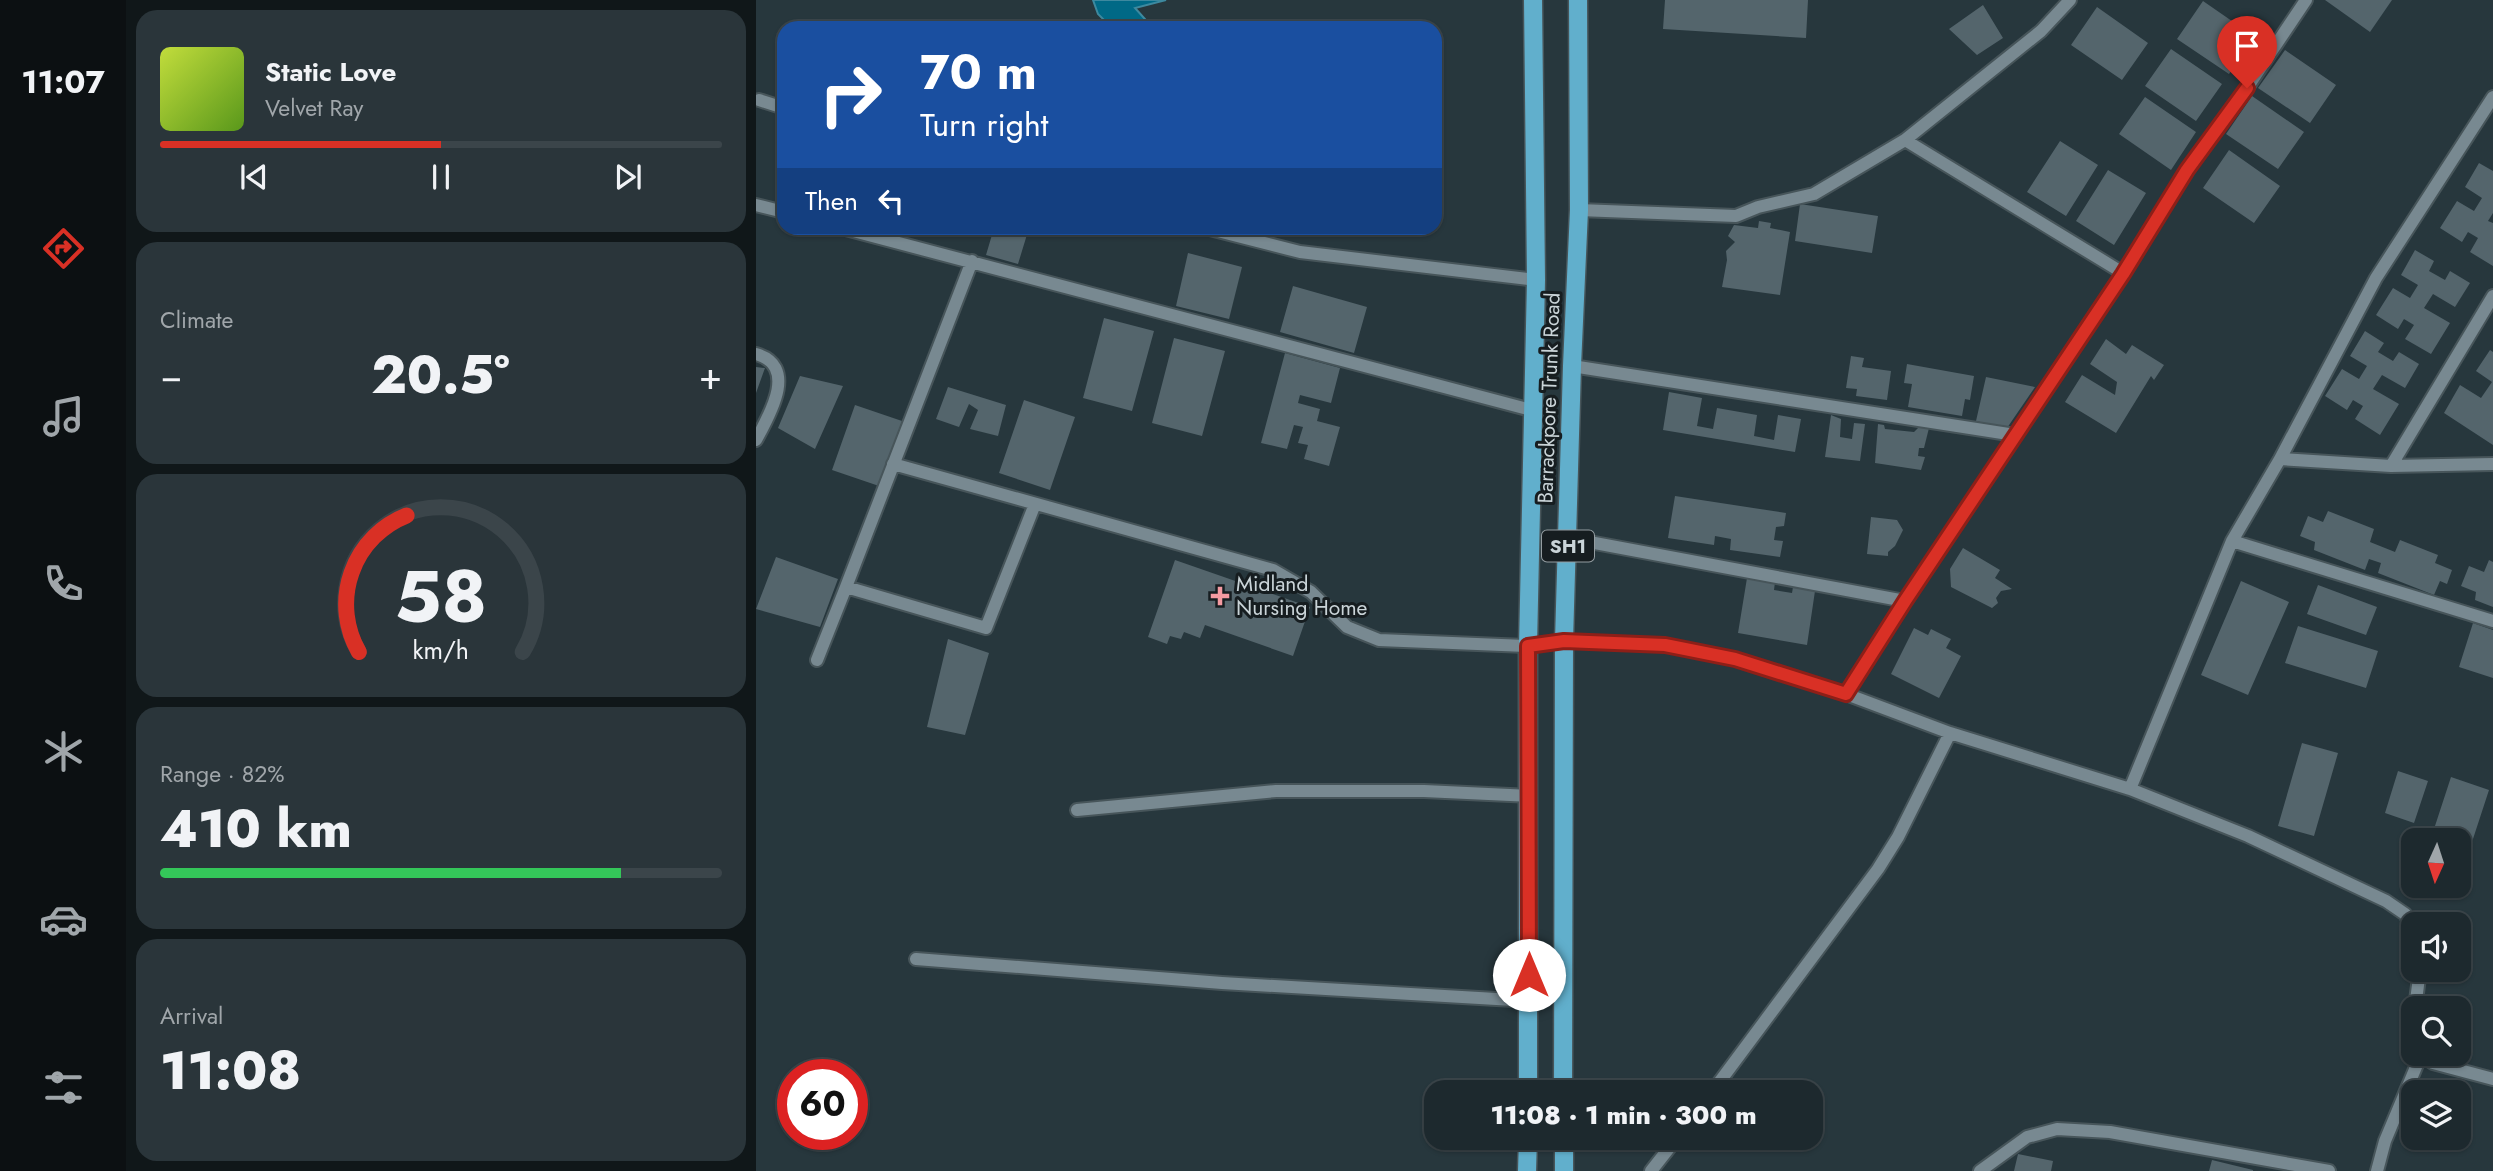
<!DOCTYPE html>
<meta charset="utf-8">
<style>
:root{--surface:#1d292e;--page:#2a353a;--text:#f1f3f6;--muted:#a0a6aa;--line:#3b454a;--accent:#d93025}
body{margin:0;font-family:Jost,sans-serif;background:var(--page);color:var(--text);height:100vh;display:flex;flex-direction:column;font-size:26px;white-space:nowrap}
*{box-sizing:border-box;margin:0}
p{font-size:23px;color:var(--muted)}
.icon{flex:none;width:38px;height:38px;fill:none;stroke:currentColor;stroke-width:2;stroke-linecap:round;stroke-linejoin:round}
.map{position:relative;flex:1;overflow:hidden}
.panel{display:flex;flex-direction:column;gap:10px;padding:10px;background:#101719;width:630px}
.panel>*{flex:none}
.top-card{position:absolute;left:21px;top:21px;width:665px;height:214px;border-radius:21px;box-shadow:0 2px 5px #0004,0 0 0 2px var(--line);background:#1a4fa0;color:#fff;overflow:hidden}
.needle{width:46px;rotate:183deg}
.fabs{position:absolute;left:1645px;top:828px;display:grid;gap:14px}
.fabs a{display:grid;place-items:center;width:70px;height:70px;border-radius:14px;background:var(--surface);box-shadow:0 2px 5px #0004,0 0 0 2px var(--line);font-size:35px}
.speed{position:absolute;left:21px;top:1059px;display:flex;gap:14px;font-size:35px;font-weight:700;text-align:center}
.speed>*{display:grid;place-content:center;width:91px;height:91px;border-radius:50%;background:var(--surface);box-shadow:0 2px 5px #0004,0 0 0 2px var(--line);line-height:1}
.speed .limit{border:10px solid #d22;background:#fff;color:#111}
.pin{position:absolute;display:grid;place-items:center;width:60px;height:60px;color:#fff;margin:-72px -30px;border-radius:50% 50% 50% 0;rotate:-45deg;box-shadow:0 0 7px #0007}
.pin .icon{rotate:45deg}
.me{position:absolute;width:77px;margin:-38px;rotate:0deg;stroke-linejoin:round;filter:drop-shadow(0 0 5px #0008)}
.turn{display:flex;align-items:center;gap:24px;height:147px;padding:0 28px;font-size:32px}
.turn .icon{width:91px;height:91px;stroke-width:2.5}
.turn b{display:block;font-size:49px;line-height:60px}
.then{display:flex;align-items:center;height:66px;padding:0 28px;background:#0003;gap:14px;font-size:26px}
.big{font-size:52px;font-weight:800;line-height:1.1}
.panel .card{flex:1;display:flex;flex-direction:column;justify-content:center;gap:10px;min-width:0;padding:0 24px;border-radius:21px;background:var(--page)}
.panel .dial{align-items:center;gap:0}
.dial svg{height:182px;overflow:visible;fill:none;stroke:var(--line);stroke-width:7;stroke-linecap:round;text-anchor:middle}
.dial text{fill:var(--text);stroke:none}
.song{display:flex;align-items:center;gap:21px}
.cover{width:84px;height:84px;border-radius:10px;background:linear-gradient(135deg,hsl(70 70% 55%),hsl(90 70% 35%))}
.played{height:7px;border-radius:4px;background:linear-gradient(90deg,var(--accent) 50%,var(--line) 50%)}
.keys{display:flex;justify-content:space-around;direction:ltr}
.heat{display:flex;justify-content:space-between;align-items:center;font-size:38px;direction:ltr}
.charge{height:10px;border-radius:5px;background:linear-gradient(90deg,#34c759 82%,var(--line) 0)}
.trip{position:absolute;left:668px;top:1080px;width:399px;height:70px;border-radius:21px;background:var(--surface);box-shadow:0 2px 5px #0004,0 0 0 2px var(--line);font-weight:800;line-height:70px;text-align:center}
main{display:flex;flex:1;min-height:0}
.tabs{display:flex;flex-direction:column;width:126px;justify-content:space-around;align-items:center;background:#0c1012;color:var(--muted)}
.tabs .icon{width:49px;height:49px}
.tabs .on{color:var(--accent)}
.tabs b{font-size:32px;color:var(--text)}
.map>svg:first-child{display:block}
.water{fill:#006986;stroke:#3d899f;stroke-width:2}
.building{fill:#54656c}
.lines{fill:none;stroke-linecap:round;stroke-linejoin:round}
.minor-casing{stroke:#47555a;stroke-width:16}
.major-casing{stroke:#47555a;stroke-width:21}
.minor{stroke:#788991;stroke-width:12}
.major{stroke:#61afcc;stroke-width:18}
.route-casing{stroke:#8d1f18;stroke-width:18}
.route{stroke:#d93025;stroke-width:12}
.poi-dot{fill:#f49aa1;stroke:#161d20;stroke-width:2.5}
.labels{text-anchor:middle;stroke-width:6;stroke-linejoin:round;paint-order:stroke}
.shield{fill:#161d20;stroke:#949da1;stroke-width:2}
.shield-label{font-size:19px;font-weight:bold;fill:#cad4d8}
.street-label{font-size:21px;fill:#cad4d8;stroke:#161d20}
.poi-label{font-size:21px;fill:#cad4d8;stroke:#161d20;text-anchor:start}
</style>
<main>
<nav class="tabs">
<b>11:07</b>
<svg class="icon on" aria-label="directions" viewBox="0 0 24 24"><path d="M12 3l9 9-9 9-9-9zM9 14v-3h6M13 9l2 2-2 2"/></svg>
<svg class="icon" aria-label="music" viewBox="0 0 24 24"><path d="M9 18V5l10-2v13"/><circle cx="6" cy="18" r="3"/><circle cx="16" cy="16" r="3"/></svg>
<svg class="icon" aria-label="phone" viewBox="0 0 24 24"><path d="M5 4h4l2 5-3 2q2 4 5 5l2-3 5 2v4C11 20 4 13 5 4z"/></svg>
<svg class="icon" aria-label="climate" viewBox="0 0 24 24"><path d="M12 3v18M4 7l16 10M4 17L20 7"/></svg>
<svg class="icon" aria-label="car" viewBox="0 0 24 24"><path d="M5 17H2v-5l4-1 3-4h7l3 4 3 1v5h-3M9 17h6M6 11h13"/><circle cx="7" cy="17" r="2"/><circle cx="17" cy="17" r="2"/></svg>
<svg class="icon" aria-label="filters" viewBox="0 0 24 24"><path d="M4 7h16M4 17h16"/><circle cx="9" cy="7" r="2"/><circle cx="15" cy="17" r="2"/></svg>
</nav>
<section class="panel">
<div class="card">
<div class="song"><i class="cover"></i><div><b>Static Love</b><p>Velvet Ray</p></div></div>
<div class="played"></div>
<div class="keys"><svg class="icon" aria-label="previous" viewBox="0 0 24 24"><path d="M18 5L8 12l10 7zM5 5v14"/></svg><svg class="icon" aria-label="pause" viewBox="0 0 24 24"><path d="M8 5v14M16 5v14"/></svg><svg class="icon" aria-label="next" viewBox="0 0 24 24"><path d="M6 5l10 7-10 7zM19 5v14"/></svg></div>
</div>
<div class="card"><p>Climate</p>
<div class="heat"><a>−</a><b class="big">20.5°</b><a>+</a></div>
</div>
<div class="card dial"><svg viewBox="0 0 100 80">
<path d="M14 69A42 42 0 1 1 86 69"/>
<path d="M14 69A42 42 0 0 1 35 9" stroke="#d93025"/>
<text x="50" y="56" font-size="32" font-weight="700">58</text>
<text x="50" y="72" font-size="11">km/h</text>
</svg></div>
<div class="card"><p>Range · 82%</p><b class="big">410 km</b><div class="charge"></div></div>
<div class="card"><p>Arrival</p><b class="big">11:08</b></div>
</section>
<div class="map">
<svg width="1737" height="1171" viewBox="0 0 1737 1171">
<rect width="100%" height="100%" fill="#27373d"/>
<path class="water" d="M337,0H410L379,8L397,28H356L342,14Z"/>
<path class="building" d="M909,0H1052L1050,38L907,29Z
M1569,0H1636L1614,32Z
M1447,1L1499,37L1473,74L1421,39Z
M1227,5L1247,38L1221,55L1193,29Z
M1341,7L1392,43L1366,80L1315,45Z
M1415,49L1466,84L1440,121L1389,86Z
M1529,50L1580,85L1554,123L1502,88Z
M1496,96L1548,132L1522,169L1470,134Z
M1389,97L1440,132L1415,170L1363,134Z
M1304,141L1342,165L1310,216L1271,192Z
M1473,150L1524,186L1498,223L1447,188Z
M1723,163L1737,171V213L1732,221L1737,223V266L1714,252L1722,238L1712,232L1706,242L1684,228L1701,201L1718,211L1726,198L1709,187Z
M1352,170L1390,193L1358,245L1320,221Z
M1044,204L1122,216L1116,253L1039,241Z
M1003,221L1015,223L1014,228L1034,232L1024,295L966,287L971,260L970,251L979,242L972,236L978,225L1002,228Z
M238,228H273L262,264L230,255Z
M1659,250L1678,261L1673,271L1689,280L1694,271L1714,283L1699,307L1677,294L1668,308L1694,323L1675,354L1649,339L1658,325L1648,319L1642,329L1620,315L1637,288L1654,298L1662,285L1645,275Z
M432,253L486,267L473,319L420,306Z
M537,286L611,307L598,353L524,332Z
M348,318L398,331L376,411L327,398Z
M1609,331L1628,343L1622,352L1637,361L1643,352L1663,364L1649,388L1626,375L1617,389L1643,404L1624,435L1599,419L1607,406L1597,400L1591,410L1569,396L1586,369L1603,379L1611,366L1594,356Z
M418,338L469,351L446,436L396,423Z
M1350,339L1370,354L1376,345L1408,365L1398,380L1395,376L1360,433L1309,402L1326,375L1359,395L1361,382L1334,364Z
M1734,350L1737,352V445L1688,413L1704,385L1725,398L1736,382L1720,371Z
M529,353L584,368L575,403L544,395L542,403L564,409L561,421L584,427L573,466L548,459L552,445L542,443L547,427L538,425L531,449L505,443Z
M1095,356L1108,358L1106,367L1135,371L1131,400L1100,396L1101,389L1090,388Z
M1151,364L1218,376L1214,400L1209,399L1206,416L1152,407L1156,384L1148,383Z
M0,367L9,368L0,393Z
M44,376L87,386L59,449L22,428Z
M1230,377L1279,387L1251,428L1220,421Z
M192,387L250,405L242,436L214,429L222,410L213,404L203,427L180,419Z
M913,392L946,398L941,426L957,429L961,408L1001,415L998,436L1018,440L1022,415L1045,419L1039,452L907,430Z
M268,400L319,417L294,490L243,473Z
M99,405L146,421L123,486L76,470Z
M1075,415L1085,419L1084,437L1096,439L1098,423L1109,424L1104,461L1069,457Z
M1122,424L1128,425L1129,429L1158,432L1164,426L1173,428L1168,448H1163L1162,456L1169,457L1165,470L1119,463Z
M919,496L1030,513L1028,526L1020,527L1018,540L1027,541L1024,557L974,550L975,539L959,536L958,545L912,538Z
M1572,511L1618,529L1614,542L1639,552L1644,540L1682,555L1679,563L1696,570L1691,584L1684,581L1678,595L1622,573L1625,563L1613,559L1609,570L1558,550L1559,542L1544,536L1552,516L1567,522Z
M1115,517L1141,520L1147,530L1139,546L1132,552V556L1111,554Z
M1207,548L1244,570L1239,578L1256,589L1245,591L1240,598L1242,603L1236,608L1195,587L1194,569Z
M20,557L82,579L64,627L0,609Z
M419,560L554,607L537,656L449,625L444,638L428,632L425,639L414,636L411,644L392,637Z
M1733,560L1737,562V607L1719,600L1720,592L1705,586L1713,566L1728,572Z
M991,578L1019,582L1018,590L1036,593L1037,587L1059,591L1051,645L982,633Z
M1485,581L1533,602L1492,695L1445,675Z
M1562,585L1621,607L1610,635L1551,614Z
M1717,623L1737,630V678L1703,667Z
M1542,626L1622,651L1610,688L1529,663Z
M1158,628L1172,635L1175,629L1195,639L1190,648L1205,656L1183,698L1135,674Z
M192,639L233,653L209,735L171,727Z
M1546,743L1582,753L1558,836L1522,826Z
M1642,771L1672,781L1658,823L1629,813Z
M1695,777L1733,790L1716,842L1678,829Z
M1262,1154L1297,1161L1295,1171H1258Z
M1456,1160L1497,1170V1171H1453Z"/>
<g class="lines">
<g class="minor-casing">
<path id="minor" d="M3,100L28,108
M1149,140L1367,273
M0,205L28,212
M823,210L980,216L1002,207L1058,194L1149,140L1285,31L1314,0
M86,228L779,411
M450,228L544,252L780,280
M216,261L90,587L230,628L279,504
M0,354C43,366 13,416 0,440
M816,366L1259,435
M1524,459L1635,466L1737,464
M137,464L517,570L555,592L591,627L623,640L772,646L808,641L909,645L979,659L1090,694L1194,733L1374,789L1492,836L1630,901L1649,914L1657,929
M1635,466L1737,296
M812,538L1149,601
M1476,541L1737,621
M61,660L90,587
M1090,694L1149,601L1367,273L1431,170L1491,88L1550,0
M1374,789L1476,541L1524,459L1620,278L1737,97
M321,810L520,791H668L773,796
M160,959L466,983L773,1001
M1659,1008L1664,970
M1657,1026V1035
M1664,1054L1677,1063L1737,1079
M956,1092L1122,869L1142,837L1194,733
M895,1171L921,1138
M1224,1171L1271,1137L1301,1129L1354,1132L1573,1171
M1621,1171L1629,1141L1665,1055"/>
</g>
<g class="major-casing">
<path id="major" d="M772,1092V646L780,280L777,0
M807,1092L808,641L816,366L823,210L822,0
M808,1138V1171
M771,1171L772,1138"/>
</g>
<use href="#minor" class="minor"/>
<use href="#major" class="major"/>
</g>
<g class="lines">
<g class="route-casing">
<path id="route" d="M773,975L772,646L808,641L909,645L979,659L1090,694L1149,601L1367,274L1431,170L1491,88"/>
</g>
<use href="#route" class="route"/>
</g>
<path class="poi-dot" d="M460.5 585.5h7v7h7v7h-7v7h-7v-7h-7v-7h7z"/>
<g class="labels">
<rect class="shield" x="786" y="530.5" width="52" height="31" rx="5"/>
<g class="shield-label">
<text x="812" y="553">SH1</text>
</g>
<g class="street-label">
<text transform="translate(793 398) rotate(-88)" y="7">Barrackpore Trunk Road</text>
</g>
<g class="poi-label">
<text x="480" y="591">Midland<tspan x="480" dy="24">Nursing Home</tspan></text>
</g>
</g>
</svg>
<div class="fabs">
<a><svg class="needle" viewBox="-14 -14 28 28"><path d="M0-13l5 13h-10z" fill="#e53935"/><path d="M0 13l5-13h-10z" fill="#a0a6aa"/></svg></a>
<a><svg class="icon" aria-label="sound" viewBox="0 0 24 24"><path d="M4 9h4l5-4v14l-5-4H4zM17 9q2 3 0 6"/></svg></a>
<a><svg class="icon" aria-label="search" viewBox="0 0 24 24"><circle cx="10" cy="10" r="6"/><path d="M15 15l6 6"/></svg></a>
<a><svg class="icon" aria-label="layers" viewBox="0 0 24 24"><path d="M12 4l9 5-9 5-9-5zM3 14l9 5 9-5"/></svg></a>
</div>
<div class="speed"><div class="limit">60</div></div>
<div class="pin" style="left:1491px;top:88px;background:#d93025"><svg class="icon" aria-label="arrive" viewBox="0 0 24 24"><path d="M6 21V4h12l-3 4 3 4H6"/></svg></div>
<svg class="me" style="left:773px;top:975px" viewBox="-20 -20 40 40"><circle r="19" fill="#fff"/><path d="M0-13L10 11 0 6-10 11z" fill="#d93025"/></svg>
<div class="trip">11:08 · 1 min · 300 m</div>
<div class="top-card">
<div class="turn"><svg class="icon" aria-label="right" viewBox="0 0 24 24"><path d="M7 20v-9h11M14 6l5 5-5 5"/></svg><div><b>70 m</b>Turn right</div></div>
<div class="then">Then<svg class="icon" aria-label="left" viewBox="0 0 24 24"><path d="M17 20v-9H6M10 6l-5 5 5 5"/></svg></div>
</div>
</div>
</main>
